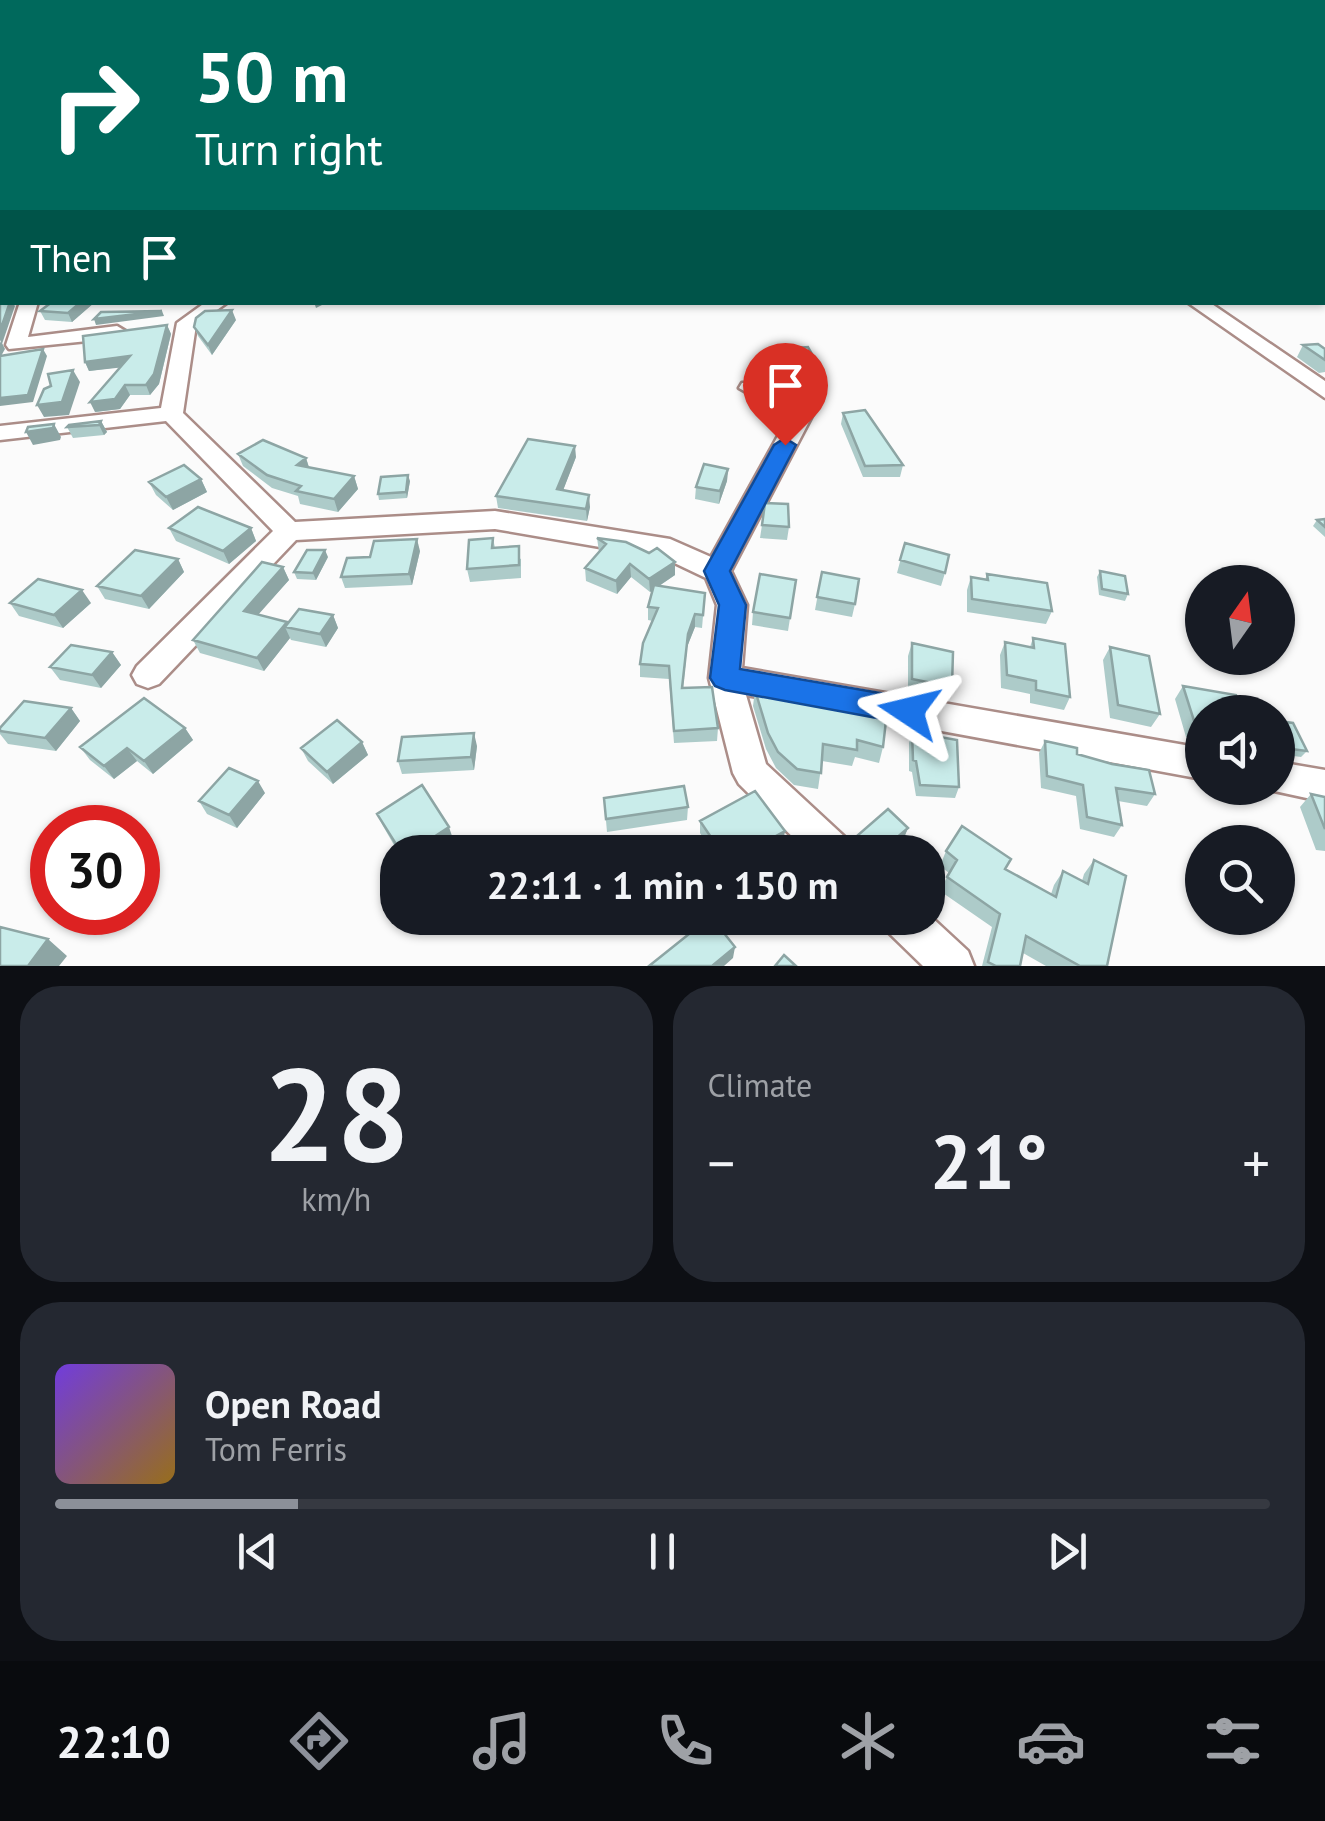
<!DOCTYPE html>
<meta charset="utf-8">
<style>
:root{--surface:#171b24;--page:#242831;--text:#f1f3f6;--muted:#9ea1a6;--line:#363941;--accent:#8c9099}
body{margin:0;font-family:"PT Sans",sans-serif;background:var(--page);color:var(--text);height:100vh;display:flex;flex-direction:column;font-size:38px;white-space:nowrap}
*{box-sizing:border-box;margin:0}
p{font-size:32px;color:var(--muted)}
.icon{flex:none;width:55px;height:55px;fill:none;stroke:currentColor;stroke-width:2;stroke-linecap:round;stroke-linejoin:round}
.map{position:relative;height:966px;overflow:hidden}
.panel{display:flex;flex-direction:column;gap:20px;padding:20px;background:#0d0f14;flex:1}
.panel>*{flex:none}
.top-card{position:absolute;left:0px;top:0px;width:1325px;height:305px;box-shadow:0 2px 8px #0004;background:#00695c;color:#fff;overflow:hidden}
.needle{width:65px;rotate:14deg}
.controls{position:absolute;left:1185px;top:565px;display:grid;gap:20px}
.controls a{display:grid;place-items:center;width:110px;height:110px;border-radius:50%;background:var(--surface);box-shadow:0 2px 8px #0004;font-size:50px}
.speed{position:absolute;left:30px;top:805px;display:flex;gap:20px;font-size:50px;font-weight:700;text-align:center}
.speed>*{display:grid;place-content:center;width:130px;height:130px;border-radius:50%;background:var(--surface);box-shadow:0 2px 8px #0004;line-height:1}
.speed .limit{border:15px solid #d22;background:#fff;color:#111}
.pin{position:absolute;display:grid;place-items:center;width:85px;height:85px;color:#fff;margin:-102px -42px;border-radius:50% 50% 50% 0;rotate:-45deg;box-shadow:0 0 10px #0007}
.pin .icon{rotate:45deg}
.me{position:absolute;width:110px;margin:-55px;rotate:280deg;stroke-linejoin:round;filter:drop-shadow(0 0 8px #0008)}
.turn{display:flex;align-items:center;gap:35px;height:210px;padding:0 30px;font-size:45px}
.turn .icon{width:130px;height:130px;stroke-width:2.5}
.turn b{display:block;font-size:70px;line-height:85px}
.then{display:flex;align-items:center;height:95px;padding:0 30px;background:#0003;gap:20px;font-size:38px}
.big{font-size:75px;font-weight:600;line-height:1.1}
.panel .widget{flex:1;display:flex;flex-direction:column;justify-content:center;gap:15px;min-width:0;padding:0 35px;border-radius:40px;background:var(--page)}
.panel .dial{align-items:center;gap:0}
.dial b{font-size:130px;line-height:1}
.song{display:flex;align-items:center;gap:30px}
.cover{width:120px;height:120px;border-radius:15px;background:linear-gradient(135deg,hsl(260 70% 55%),hsl(40 70% 35%))}
.played{height:10px;border-radius:5px;background:linear-gradient(90deg,var(--accent) 20%,var(--line) 20%)}
.keys{display:flex;justify-content:space-around;direction:ltr}
.heat{display:flex;justify-content:space-between;align-items:center;font-size:55px;direction:ltr}
.panel .tiles{flex:1;display:grid;gap:20px;grid-template-columns:1fr 1fr}
.widget:last-child{grid-column:span 2}
.trip{position:absolute;left:380px;top:835px;width:565px;height:100px;border-radius:40px;background:var(--surface);box-shadow:0 2px 8px #0004;font-weight:600;line-height:100px;text-align:center}
.tab-bar{display:flex;height:160px;justify-content:space-around;align-items:center;background:#090b0e;color:var(--muted)}
.tab-bar .icon{width:70px;height:70px}
.tab-bar .selected{color:var(--accent)}
.tab-bar b{font-size:45px;color:var(--text)}
.map>svg:first-child{display:block}
.lines{fill:none;stroke-linecap:round;stroke-linejoin:round}
.minor-casing{stroke:#ab8d88;stroke-width:5}
.minor{fill:#fff;fill-rule:evenodd}
.wall{fill:#adcbc9}
.shaded-wall{fill:#8da5a4}
.building{fill:#c9ecea;stroke:#8da5a4;stroke-width:2.5}
.route{fill:#1a73e8;stroke:#114b97;stroke-width:2.5}
</style>
<div class="map">
<svg width="1325" height="966" viewBox="0 0 1325 966">
<rect width="100%" height="100%" fill="#fbfbfb"/>
<g class="lines">
<g class="minor-casing">
<path id="minor" d="M20,302H38L28,337L117,326L127,332L117,338L9,349L6,345Z
M206,302H228L196,325L183,413L295,522L495,511L670,539L711,557L789,416L739,388L742,383H758L813,414L731,571L747,605L742,668L1202,748V779L746,695L766,764L847,839L853,852H808L739,784L733,773L709,678L717,605L706,578L664,558L495,529L296,540L159,684L148,688L137,684L132,675L137,666L273,531L166,421L0,440V426L161,408L177,323Z
M1187,302H1209L1325,381V398Z
M1278,762L1325,770V802L1265,789L1278,788Z
M928,914L968,951L974,966H923L888,932L882,918H928Z"/>
</g>
<use href="#minor" class="minor"/>
</g>
<path class="wall" d="M95,302L72,322L45,320L40,311Z
M236,320L212,355L198,336L194,327Z
M167,325L171,334L159,384L150,395H130L120,409L95,412L120,367L89,371L85,362Z
M1303,345L1325,349V372L1319,373L1297,357Z
M782,349L823,387L803,389L781,360Z
M843,413L903,465L900,477H863L841,424Z
M101,421L107,432L104,435L73,438L67,427Z
M238,454L306,458L309,467L354,476L358,489L338,512L300,504L298,496L272,488L243,466Z
M576,457L563,490L590,507L587,521L498,508L496,496Z
M728,469L727,481L719,504L695,499L696,487Z
M201,479L207,492L173,510L156,495L149,482Z
M410,481L407,498L379,500L378,494Z
M1325,519V537L1313,526L1317,520Z
M762,525L789,527L787,540L760,538Z
M169,528H251L256,541L229,564L176,541Z
M493,538L495,548L521,559V578L470,582L467,569Z
M597,538L675,575L659,586L705,593L702,628L695,627L687,647L683,688L718,728L717,741L674,743L669,679L640,677V664L653,621L648,620V607L652,590L650,592L631,577L617,594L586,581L585,568L599,552Z
M905,543L945,573L941,586L897,573Z
M420,551L412,585L345,588L341,577L370,557Z
M328,557L316,580L297,579L294,572Z
M178,559L184,572L149,609L105,599L97,586Z
M283,567L289,580L258,614L287,622L288,623L333,615L338,628L326,647L291,640L290,638L264,671L200,653L193,640Z
M1100,571L1128,594L1125,601L1099,595L1097,577Z
M822,572L855,604L852,617L815,610Z
M987,574L1052,611L1046,624L967,612V590L971,577L985,580Z
M796,580L788,631L752,625L753,612Z
M10,603H91L63,628L19,616Z
M1033,638L1070,697L1064,710L1030,703V694L1001,688L1000,655L1005,642L1030,647Z
M912,643L952,687L947,700L908,692V656Z
M1110,647L1160,714L1151,727L1110,718L1103,660Z
M112,652L121,665L101,688L60,680L50,667Z
M1183,686L1202,712V740L1186,737L1175,699Z
M755,690L883,747L879,763L855,757L852,766L822,761L818,789L794,785L776,768L766,749L753,706Z
M71,708L80,721L56,751L8,744L0,734V728Z
M1278,721L1307,751L1301,757L1278,754Z
M185,728L193,740L153,774L137,761L114,779L90,760L80,747Z
M912,732L959,787L955,798L916,796L912,772L909,771V743Z
M1045,741L1155,794L1147,806L1118,801L1122,825L1114,837L1080,829L1076,796L1041,788L1039,753Z
M362,742L368,755L333,784L308,761L301,748Z
M477,746L474,770L402,774L398,761Z
M265,793L237,828L207,814L199,801Z
M1311,794L1325,797V851L1316,850L1300,807Z
M604,798L688,807L687,820L607,832Z
M377,814L453,839L434,852H398L383,826Z
M700,821L783,843L767,852H712L700,833Z
M908,828L903,840L890,852H859L855,847L858,835Z
M946,851L1005,869L1051,894L1054,885L1063,871L1082,881L1084,874L1094,860L1107,966H1046L1023,953L1020,966H982L992,927L940,891L949,873L940,866Z"/>
<path class="shaded-wall" d="M10,302H12L15,306L2,344L0,340V331Z
M81,302H95L72,322L68,313Z
M314,302H328L316,308Z
M232,310L236,320L212,355L208,345Z
M162,311L164,316L96,325L94,319Z
M167,325L171,334L159,384L150,395L146,385Z
M1,341L5,349L0,358V343Z
M43,349L47,356L33,402L0,406V398Z
M130,356L134,366L89,371L85,362Z
M73,370L80,382L69,415L44,417L37,405Z
M824,375L823,387L803,389L804,377Z
M125,385L130,395L120,409L95,412L90,402Z
M101,421L107,432L104,435L99,425Z
M54,424L61,437L60,440L33,445L26,432Z
M575,446L576,457L559,501L557,489Z
M306,458L310,471L297,465Z
M728,469L727,481L719,504L720,491Z
M408,475L410,481L407,498L406,492Z
M354,476L358,489L338,512L334,499Z
M201,479L207,492L173,510L166,497Z
M589,495L590,507L587,521L586,509Z
M251,528L256,541L229,564L223,551Z
M417,539L420,551L412,585L409,574Z
M325,550L328,557L316,580L313,573Z
M178,559L184,572L149,609L141,596Z
M675,562V575L650,592L649,579Z
M630,564L631,577L617,594L616,581Z
M283,567L289,580L250,624L244,611Z
M82,590L91,603L63,628L54,615Z
M695,614V627L687,647L682,701L688,634Z
M333,615L338,628L326,647L320,634Z
M287,622L290,628L285,627L290,638L264,671L257,658Z
M112,652L121,665L101,688L92,675Z
M71,708L80,721L56,751L45,738Z
M185,728L193,740L153,774L144,761Z
M474,733L477,746L474,770L471,757Z
M362,742L368,755L333,784L327,772Z
M127,748L137,761L114,779L104,766Z
M258,781L265,793L237,828L229,815Z
M449,827L453,839L434,852H411Z
M908,828L903,840L890,852H880Z
M785,831L783,843L767,852H747Z
M148,869L158,881L138,899V878Z
M48,939L67,956L59,966H28Z
M735,947L733,958L724,966H712Z"/>
<path class="building" d="M1322,184H1325V199H1322Z
M2,196V236L0,225V199Z
M0,297H2V302H10L0,331Z
M52,302H81L68,313L40,311Z
M232,310L208,345L194,327L196,318L205,311Z
M162,311L94,319L101,312Z
M167,325L154,374L146,385H125L115,399L90,402L130,356L85,362L83,336Z
M1318,344L1325,349V360L1303,345Z
M808,347L824,375L804,377L782,349Z
M43,349L28,395L0,398V356Z
M73,370L62,402L37,405L44,389L51,386L48,374Z
M865,410L903,465L865,466L843,413Z
M101,421L99,425L67,427L69,425Z
M54,424L53,428L26,432L28,427Z
M528,439L575,446L557,489L589,495L586,509L496,496Z
M263,440L306,458L297,465L354,476L334,499L296,491L301,486L267,475L238,454Z
M704,464L728,469L720,491L696,487Z
M184,465L201,479L166,497L149,482Z
M408,475L406,492L378,494L381,477Z
M765,503L788,504L789,527L762,525Z
M198,507L251,528L223,551L169,528Z
M1325,519V527L1317,520Z
M493,538L492,548L519,546V565L467,569L469,540Z
M597,538L626,542L649,553L657,548L675,562L649,579L630,564L616,581L585,568L606,544Z
M417,539L409,574L341,577L347,558L370,557L374,541Z
M905,543L949,555L945,573L900,560Z
M135,550L178,559L141,596L97,586Z
M307,550H325L313,573L294,572Z
M262,562L283,567L244,611L287,622L257,658L193,640Z
M1100,571L1125,576L1128,594L1102,589Z
M822,572L859,579L855,604L817,597Z
M760,574L796,580L790,618L753,612Z
M987,574L1047,583L1052,611L972,599L971,577L988,580Z
M38,579L82,590L54,615L10,603Z
M654,585L705,593L703,615L695,614L688,634L682,688L712,687L718,728L674,731L669,666L640,664L643,643L658,608L648,607Z
M299,609L333,615L320,634L285,627Z
M1033,638L1065,644L1070,697L1036,690V681L1007,675L1005,642L1034,648Z
M912,643L953,652L952,687L912,679Z
M71,645L112,652L92,675L50,667Z
M1110,647L1149,656L1160,714L1118,705Z
M759,684L887,712L883,747L857,740V750L823,744L821,773L797,769L778,752L768,733L755,690Z
M1183,686L1236,695L1243,712H1202V726L1195,724Z
M144,698L185,728L144,761L127,748L104,766L80,747Z
M24,701L71,708L45,738L0,731V728Z
M337,720L362,742L327,772L301,748Z
M1278,721L1293,723L1307,751L1283,748L1278,737Z
M912,732L957,740L959,787L920,785L916,761L913,760Z
M474,733L471,757L398,761L402,737Z
M1045,741L1077,748V754L1112,764L1149,770L1155,794L1116,788L1122,825L1087,817L1083,785L1047,776Z
M229,768L258,781L229,815L199,801Z
M422,785L449,827L411,852H401L377,814Z
M684,786L688,807L606,819L604,798Z
M755,791L785,831L747,852H721L700,821Z
M1311,794L1325,797V829Z
M888,809L908,828L880,852H873L858,835Z
M102,820L107,828H92Z
M962,826L1011,859L1005,869L1056,897L1063,871L1088,884L1094,860L1126,876L1107,966H1080L1026,936L1020,966H996L988,962L1000,914L947,877L957,860L946,851Z
M138,857L148,869L138,878Z
M709,918H712L735,947L712,966H649Z
M0,927L48,939L28,966H0Z
M784,955L796,966H775Z"/>
<linearGradient id="sky" x2="0" y2="1"><stop stop-color="#9da6c2"/><stop offset="0.52" stop-color="#fdfdfd"/><stop offset="1" stop-color="#fdfdfd" stop-opacity="0"/></linearGradient>
<rect width="1325" height="282" fill="url(#sky)"/>
<path class="route" d="M785,438L796,445L730,571L746,605L740,669L909,698L919,702L924,711L919,720L909,724L725,690L715,686L710,678L719,605L704,571L774,445Z"/>
</svg>
<div class="controls">
<a><svg class="needle" viewBox="-14 -14 28 28"><path d="M0-13l5 13h-10z" fill="#e53935"/><path d="M0 13l5-13h-10z" fill="#9ea1a6"/></svg></a>
<a><svg class="icon" aria-label="sound" viewBox="0 0 24 24"><path d="M4 9h4l5-4v14l-5-4H4zM17 9q2 3 0 6"/></svg></a>
<a><svg class="icon" aria-label="search" viewBox="0 0 24 24"><circle cx="10" cy="10" r="6"/><path d="M15 15l6 6"/></svg></a>
</div>
<div class="speed"><div class="limit">30</div></div>
<div class="pin" style="left:785px;top:445px;background:#d93025"><svg class="icon" aria-label="arrive" viewBox="0 0 24 24"><path d="M6 21V4h12l-3 4 3 4H6"/></svg></div>
<svg class="me" style="left:909px;top:711px" viewBox="-20 -20 40 40"><path d="M0-17L14 15 0 8-14 15z" fill="#1a73e8" stroke="#fff" stroke-width="4"/></svg>
<div class="trip">22:11 · 1 min · 150 m</div>
<div class="top-card">
<div class="turn"><svg class="icon" aria-label="right" viewBox="0 0 24 24"><path d="M7 20v-9h11M14 6l5 5-5 5"/></svg><div><b>50 m</b>Turn right</div></div>
<div class="then">Then<svg class="icon" aria-label="arrive" viewBox="0 0 24 24"><path d="M6 21V4h12l-3 4 3 4H6"/></svg></div>
</div>
</div>
<section class="panel">
<div class="tiles">
<div class="widget dial"><b>28</b><p>km/h</p></div>
<div class="widget"><p>Climate</p>
<div class="heat"><a>−</a><b class="big">21°</b><a>+</a></div>
</div>
<div class="widget">
<div class="song"><i class="cover"></i><div><b>Open Road</b><p>Tom Ferris</p></div></div>
<div class="played"></div>
<div class="keys"><svg class="icon" aria-label="previous" viewBox="0 0 24 24"><path d="M18 5L8 12l10 7zM5 5v14"/></svg><svg class="icon" aria-label="pause" viewBox="0 0 24 24"><path d="M8 5v14M16 5v14"/></svg><svg class="icon" aria-label="next" viewBox="0 0 24 24"><path d="M6 5l10 7-10 7zM19 5v14"/></svg></div>
</div>
</div>
</section>
<nav class="tab-bar">
<b>22:10</b>
<svg class="icon selected" aria-label="directions" viewBox="0 0 24 24"><path d="M12 3l9 9-9 9-9-9zM9 14v-3h6M13 9l2 2-2 2"/></svg>
<svg class="icon" aria-label="music" viewBox="0 0 24 24"><path d="M9 18V5l10-2v13"/><circle cx="6" cy="18" r="3"/><circle cx="16" cy="16" r="3"/></svg>
<svg class="icon" aria-label="phone" viewBox="0 0 24 24"><path d="M5 4h4l2 5-3 2q2 4 5 5l2-3 5 2v4C11 20 4 13 5 4z"/></svg>
<svg class="icon" aria-label="climate" viewBox="0 0 24 24"><path d="M12 3v18M4 7l16 10M4 17L20 7"/></svg>
<svg class="icon" aria-label="car" viewBox="0 0 24 24"><path d="M5 17H2v-5l4-1 3-4h7l3 4 3 1v5h-3M9 17h6M6 11h13"/><circle cx="7" cy="17" r="2"/><circle cx="17" cy="17" r="2"/></svg>
<svg class="icon" aria-label="filters" viewBox="0 0 24 24"><path d="M4 7h16M4 17h16"/><circle cx="9" cy="7" r="2"/><circle cx="15" cy="17" r="2"/></svg>
</nav>
